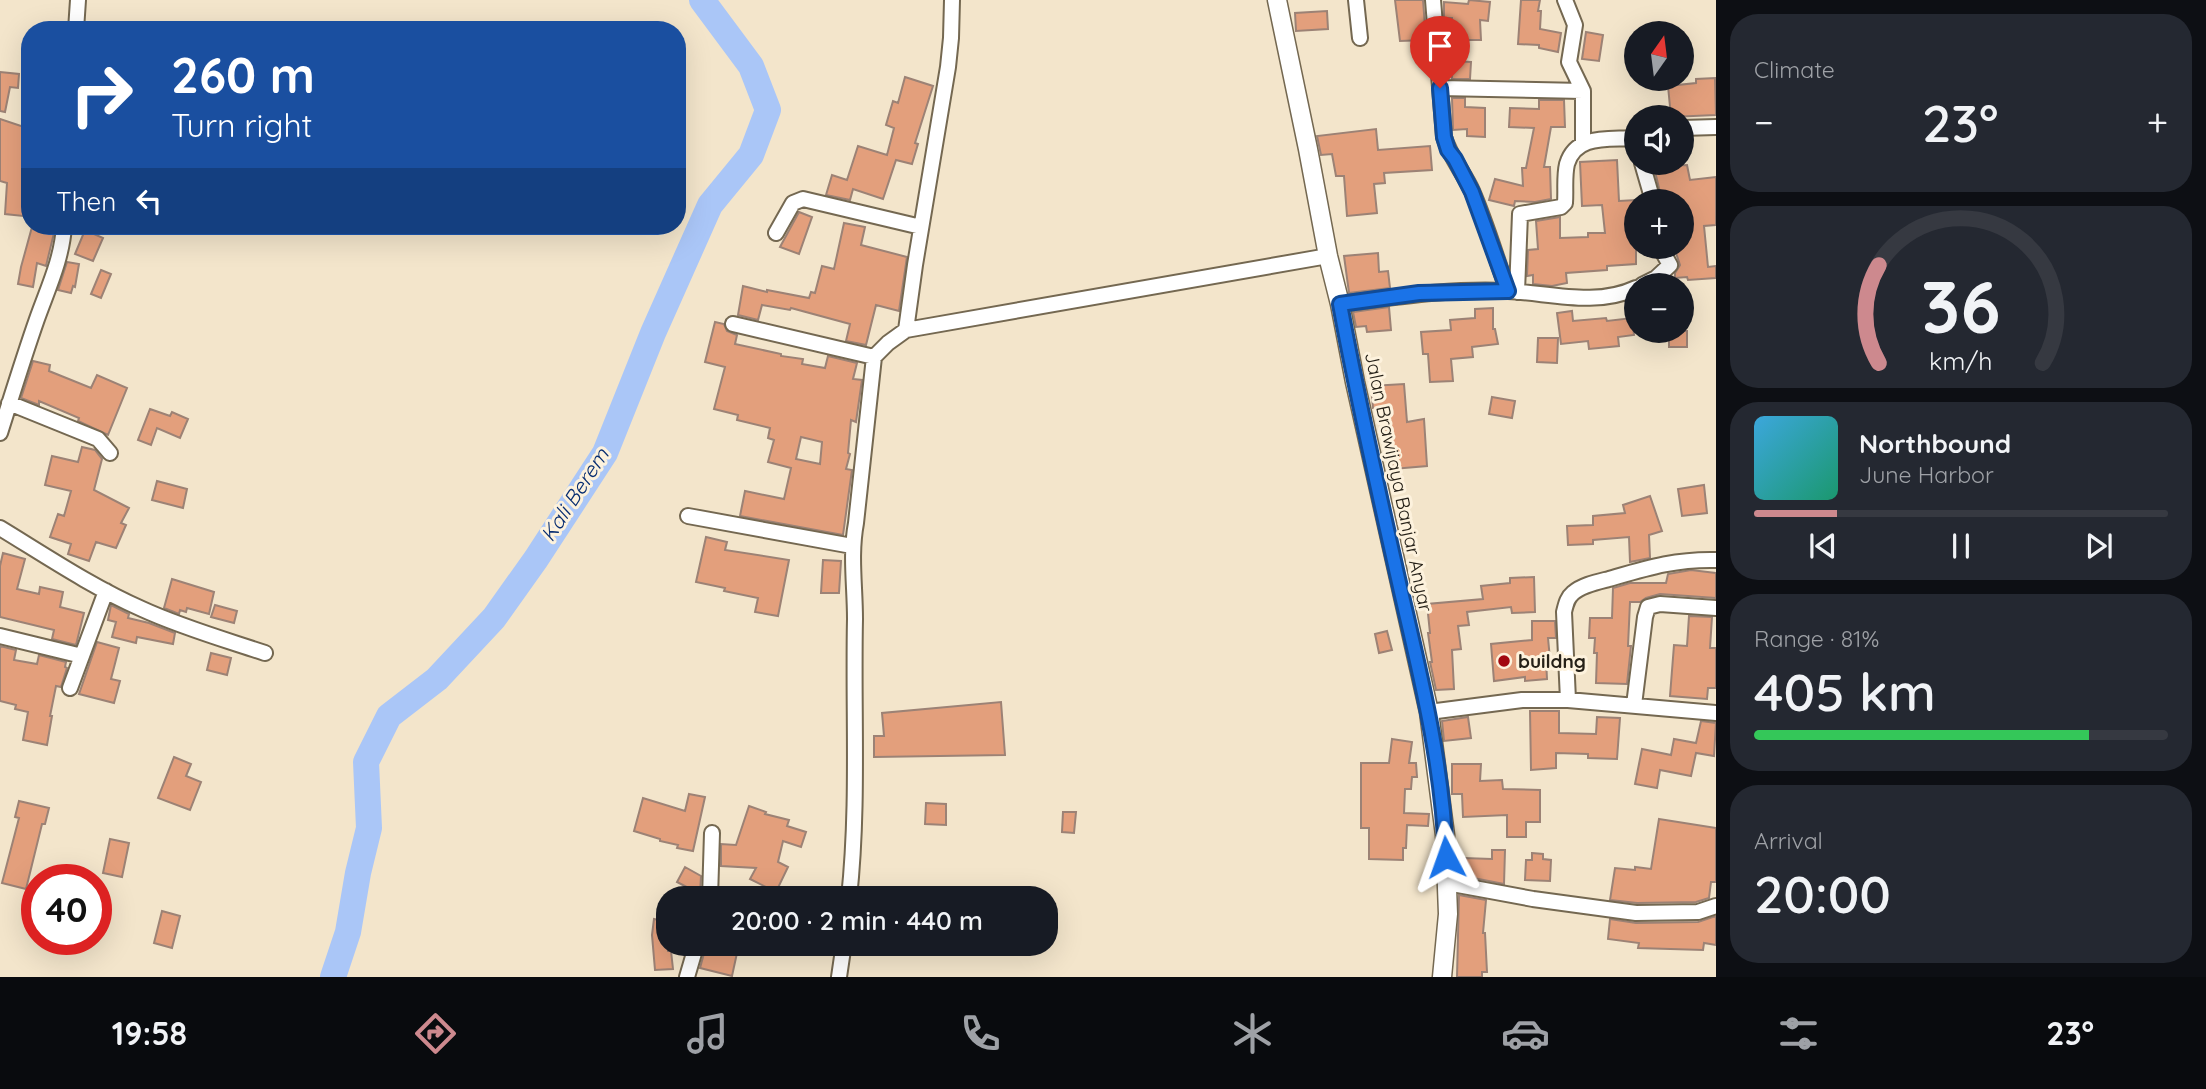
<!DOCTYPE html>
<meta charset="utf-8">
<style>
:root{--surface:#171b24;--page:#242831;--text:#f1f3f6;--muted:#9ea1a6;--line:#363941;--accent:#cd898e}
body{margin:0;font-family:Quicksand,sans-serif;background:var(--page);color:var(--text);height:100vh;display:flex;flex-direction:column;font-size:26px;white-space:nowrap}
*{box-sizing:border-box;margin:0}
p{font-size:23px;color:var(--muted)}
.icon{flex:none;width:38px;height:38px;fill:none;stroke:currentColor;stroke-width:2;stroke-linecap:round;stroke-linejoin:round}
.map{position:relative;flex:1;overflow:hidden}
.panel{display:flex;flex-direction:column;gap:14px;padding:14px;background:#0d0f14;width:490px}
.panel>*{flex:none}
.banner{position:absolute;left:21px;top:21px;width:665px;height:214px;border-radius:28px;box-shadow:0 7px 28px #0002;background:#1a4fa0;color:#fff;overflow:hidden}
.needle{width:46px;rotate:14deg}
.controls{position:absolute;left:1624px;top:21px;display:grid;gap:14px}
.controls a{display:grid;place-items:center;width:70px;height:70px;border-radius:50%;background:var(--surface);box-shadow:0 7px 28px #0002;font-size:35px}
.speed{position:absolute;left:21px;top:864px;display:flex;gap:14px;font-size:35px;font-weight:700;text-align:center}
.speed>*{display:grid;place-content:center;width:91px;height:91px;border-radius:50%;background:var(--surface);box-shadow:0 7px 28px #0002;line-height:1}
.speed .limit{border:10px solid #d22;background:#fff;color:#111}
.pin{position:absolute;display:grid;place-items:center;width:60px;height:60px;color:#fff;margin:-72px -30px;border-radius:50% 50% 50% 0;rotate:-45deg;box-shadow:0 0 7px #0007}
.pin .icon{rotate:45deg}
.me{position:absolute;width:77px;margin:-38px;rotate:356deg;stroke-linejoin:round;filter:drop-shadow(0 0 5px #0008)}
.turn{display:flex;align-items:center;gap:24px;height:147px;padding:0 35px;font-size:32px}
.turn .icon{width:91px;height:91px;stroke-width:2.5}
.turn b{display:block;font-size:49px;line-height:60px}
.then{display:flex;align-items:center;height:66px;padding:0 35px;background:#0003;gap:14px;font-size:26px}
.big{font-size:52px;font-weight:600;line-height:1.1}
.panel .tile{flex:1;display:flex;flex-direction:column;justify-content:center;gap:10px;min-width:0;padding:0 24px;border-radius:28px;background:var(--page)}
.panel .dial{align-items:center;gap:0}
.dial svg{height:182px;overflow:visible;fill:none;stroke:var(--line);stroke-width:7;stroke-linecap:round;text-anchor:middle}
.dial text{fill:var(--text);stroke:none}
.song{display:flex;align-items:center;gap:21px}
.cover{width:84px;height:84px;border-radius:10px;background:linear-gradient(135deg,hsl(200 70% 55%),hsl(160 70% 35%))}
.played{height:7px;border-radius:4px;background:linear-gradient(90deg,var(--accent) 20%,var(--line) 20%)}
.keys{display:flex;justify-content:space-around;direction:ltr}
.heat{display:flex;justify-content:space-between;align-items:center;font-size:38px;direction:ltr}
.charge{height:10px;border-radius:5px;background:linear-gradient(90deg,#34c759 81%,var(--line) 0)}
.trip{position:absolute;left:656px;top:886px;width:402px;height:70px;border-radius:28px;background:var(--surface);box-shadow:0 7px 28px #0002;font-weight:600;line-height:70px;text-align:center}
.tabs{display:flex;height:112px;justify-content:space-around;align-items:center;background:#090b0e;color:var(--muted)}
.tabs .icon{width:49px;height:49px}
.tabs .active{color:var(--accent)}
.tabs b{font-size:32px;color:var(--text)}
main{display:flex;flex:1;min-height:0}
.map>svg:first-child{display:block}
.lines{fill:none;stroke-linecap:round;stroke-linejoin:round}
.river{stroke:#aac6f7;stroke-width:26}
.building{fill:#e39f7c;stroke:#9c8275;stroke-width:2;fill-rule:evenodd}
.minor-casing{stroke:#746851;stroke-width:18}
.tertiary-casing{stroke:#746851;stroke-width:21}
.minor{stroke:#fff;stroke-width:14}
.tertiary{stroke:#fff;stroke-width:18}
.route-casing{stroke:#114b97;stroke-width:18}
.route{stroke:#1a73e8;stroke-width:12}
.poi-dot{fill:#a20810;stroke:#fdf2dd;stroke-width:2.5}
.labels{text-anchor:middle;stroke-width:6;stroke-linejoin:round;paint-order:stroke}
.street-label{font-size:19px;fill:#262118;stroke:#fdf2dd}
.poi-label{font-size:19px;font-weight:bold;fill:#262118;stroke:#fdf2dd;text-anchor:start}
.water-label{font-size:21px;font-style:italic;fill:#072d71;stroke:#fdf2dd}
</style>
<main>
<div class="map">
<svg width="1716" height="977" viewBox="0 0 1716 977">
<rect width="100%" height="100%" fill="#f3e5cb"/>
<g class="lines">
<path class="river" d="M333,977L348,932L358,873L369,828L366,762L389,716L437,679L494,618L536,559L605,453L653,333L710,205L751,155L768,110L751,66L702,0"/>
</g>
<path class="building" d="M1395,0H1423L1426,40L1400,41Z
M1469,0L1490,2L1488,21L1480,20L1481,40H1452V18H1444V2L1468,4Z
M1521,0H1540L1538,11H1541L1540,29L1561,33L1558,52L1539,48V45L1518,44Z
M1327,11L1328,29L1296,31L1295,13Z
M1586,32L1603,35L1599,61L1582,59Z
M1452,61L1471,62L1470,79H1452Z
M0,72L19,74L18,88L10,87L5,112L0,111Z
M905,77L933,86L915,143L918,144L912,164L896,160L883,199L853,189L850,200L826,195L832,175L847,180L858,146L887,155L894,128L886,125L893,101L898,103Z
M1715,78L1716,115L1671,117L1668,86L1696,83V79Z
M1452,98H1465V107L1485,108V137L1467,136V129L1453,130Z
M1539,100H1564L1565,127H1551L1544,167H1550L1551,199L1535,202L1515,201L1514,206L1489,200L1495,179L1523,186L1522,168H1526L1534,128L1509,127L1510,108L1539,109Z
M0,119L30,129V193L25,192L23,216L5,214L7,183L0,181Z
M1376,129L1378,150L1430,146L1432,170L1384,173L1385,183L1374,184L1377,213L1347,216L1344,176H1336L1332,154L1321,155L1317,136Z
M1617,160L1619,201L1636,200V264L1607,266V270L1566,273L1567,283L1552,286L1533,284V275L1527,276L1528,250L1538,249L1536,221L1560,217V238L1588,237V233H1605L1602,205L1582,206L1580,162Z
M1687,165L1690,180L1716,177V225L1704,226L1708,267L1716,266V278L1688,280L1687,277L1675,278V273L1680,265L1674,247H1682V226H1685L1683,201H1662L1654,167Z
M799,212L812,217L799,254L780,247Z
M844,223L865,227L861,245L907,257L899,311L876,305L866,345L846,341L850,324L791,308L790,310L762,305L758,320L738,315L743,286L767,292V290L809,298L811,292L815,293L822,266L834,269Z
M32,227L54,233L46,266L37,263L33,287L18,284L21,267Z
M85,230L103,238L93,261L75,254Z
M1378,253L1379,272L1388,271L1390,288L1349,293L1344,256Z
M67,262L79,264L75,287L73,286L71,293L58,290Z
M101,270L111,274L101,298L91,294Z
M1389,307L1391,330L1367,332L1366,326L1356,327L1353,312Z
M1493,308V329H1495L1498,344L1472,347L1473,357L1451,359L1453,381L1430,382L1428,354H1423L1421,332L1451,330L1450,320L1475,318V309Z
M1572,311L1573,321L1606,318L1607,321L1632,318L1634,335L1618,337L1619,346L1589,349L1588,341L1561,344L1557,313Z
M715,322L724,324L727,331L737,335L735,344L781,354V356L803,359L802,364L825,368L828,356L857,363L853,379L862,380L856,422L851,420L848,453L850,454L846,469L852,470L843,535L740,516L745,491L784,499L791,468L768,462L774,440L768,438L770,428L737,420L738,415L714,409L725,367L705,362ZM801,437L822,442L820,464L796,459Z
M1669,331H1687V347H1669Z
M1538,338H1558L1557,363L1537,362Z
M33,361L50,365L49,371L91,388L97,375L127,388L108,435L78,421L79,418L39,401V405L21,398Z
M1404,384L1407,422L1424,419L1427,466L1393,469L1390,441L1386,442L1381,408H1373L1371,386Z
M1492,397L1515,401L1512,418L1489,414Z
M150,409L170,416L172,412L188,419L180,438L157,428L151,445L138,440Z
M82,447L95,450L102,459L94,490L129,508L121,523L126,525L116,548L96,542L89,561L68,554L71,544L50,537L58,514L64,516L71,491L45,485L52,456L78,462Z
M157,481L187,489L183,508L152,500Z
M1704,485L1707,513L1682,516L1678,489Z
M1650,496L1662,531L1649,535L1650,558L1630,562L1629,537L1593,540V544L1568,545L1567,526L1593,525V516L1625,513L1623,505Z
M706,537L727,542L725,550L789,560L778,616L755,612L758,598L724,591L725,588L696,582Z
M3,553L25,559L17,589L39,594L40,587L63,592L60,607L84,613L76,645L52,639L54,630L0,617V566Z
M823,560L841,561L839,593H821Z
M1691,570L1716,573V598L1660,594L1646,598L1640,602H1630L1628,646H1631L1627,684L1596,683L1597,653H1594L1595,638H1589L1590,618H1612L1613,588L1630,583H1666L1668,574Z
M1534,577L1535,612L1512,613L1511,607L1467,612L1469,625L1458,626L1461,649L1452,650L1454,689L1436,690L1430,662H1432L1428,633H1430L1427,604L1483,599L1481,586L1510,583V578Z
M172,579L214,592L209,614L187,608L186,612L180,610L179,614L164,608Z
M111,605L129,614L128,618L149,623L175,633L173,644L137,637L136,643L112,637L116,622L108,620Z
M215,605L237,611L234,623L211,617Z
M1689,616L1712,617L1710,648H1716V688H1708L1707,699L1670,696L1674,645L1687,646Z
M1532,621H1555L1556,638H1548L1550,659H1546L1547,679L1525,681V677L1494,681L1491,644L1532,640Z
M1387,631L1392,650L1379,653L1375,634Z
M97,642L119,648L111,679L120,681L114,703L79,694Z
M0,646L16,650L14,660L37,664L39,655L66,662L65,667L67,668L61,687L56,686L50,716H52L47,745L23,740L28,712L15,709L16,705L0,701Z
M211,653L231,658L227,675L207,670Z
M1001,702L1005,755L874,757V736H884L882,713Z
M1530,711H1559V733L1596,734L1597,717L1620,718L1617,759L1588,758V754L1556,753V768L1531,770Z
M1468,717L1471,738L1444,741L1442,721Z
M1701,721L1716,723L1714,756L1696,753L1691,776L1660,770L1657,788L1635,784L1642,749L1671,755L1674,739L1696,743Z
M1392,739L1412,742L1409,763H1416L1417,777H1412L1411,789H1405L1404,813L1429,814L1428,826L1407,825L1406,848H1403V860L1369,859V828H1361V763H1389Z
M174,757L191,764L186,776L201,782L190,810L158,798Z
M1452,764H1481L1480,781L1502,780L1503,789L1540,790V822H1526V837H1507V815L1463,817L1462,794H1452Z
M689,794L705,797L693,851L677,848L678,845L660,841V839L634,831L643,798L685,811Z
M19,801L49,808L45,824H42L26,889L2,883L19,818L15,817Z
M926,803L946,804V825L925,824Z
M749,806L766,812L765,814L789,820L787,826L806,832L801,847L783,841L778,862L788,867L776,892L750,879L756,868L721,866V844L736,845Z
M1063,812H1076L1074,833L1062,832Z
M1659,819L1716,828V882H1711L1709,898L1696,902L1637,903L1610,900L1615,868L1635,870V867L1651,869Z
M110,839L129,843L122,877L103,873Z
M1492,850H1505L1504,884L1458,875V863H1464V858L1492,859Z
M1532,853L1543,854V859L1551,860L1550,881L1525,880L1526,860H1532Z
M685,867L701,876L700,894L677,882Z
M1459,895L1486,900L1483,933H1485L1487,972H1482V977H1457Z
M162,911L180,916L172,948L154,943Z
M1716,916V945L1704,943L1703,950L1638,948L1639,943L1608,939L1610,919L1636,923L1698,922Z
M654,919L668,922V951H671L673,969L655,970L652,935Z
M706,946L737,953L732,976L700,968Z"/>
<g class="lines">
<g class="minor-casing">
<path id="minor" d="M1356,0L1360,38
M1433,0L1444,137C1450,157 1464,173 1472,191C1486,223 1496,258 1508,291
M1565,0L1575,25L1569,62L1583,91V142
M76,30L78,0
M1440,88L1583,91
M1682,128L1716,127
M1642,163L1653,201
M776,233L793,203L803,199L921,227
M1642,285L1656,278L1670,265L1660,247
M1517,292L1520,214L1561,207L1565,203C1566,190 1564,177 1567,164C1576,134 1608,140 1634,138
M1340,304C1395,297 1452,288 1508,291C1550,293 1596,307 1636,288
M733,324L874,357
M906,330L915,265L948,67L951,38L952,0
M9,403L98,439L110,453
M0,433C12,395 24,356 37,319C48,288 62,259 64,226
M688,516L852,546
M0,528C46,556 92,587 142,609C181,627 223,639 265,653
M0,636L82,656
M70,688L106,591
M1568,700L1564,612C1566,604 1567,598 1573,593C1582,585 1597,582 1609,579C1647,568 1675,559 1716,560
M1634,705L1645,617L1648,607L1660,604L1716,608
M1429,712L1522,700H1568L1716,713
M1447,883L1533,899L1636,913L1698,912L1716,906
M710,898L712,833
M849,898C859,805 853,712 855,619C855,586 850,555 856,523L874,357L888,343L906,330L1328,256
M687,977L697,943
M839,977L844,943"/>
</g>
<g class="tertiary-casing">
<path id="tertiary" d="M1277,0L1308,149L1328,256L1340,304L1355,382L1429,712L1445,835L1448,914L1442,977"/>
</g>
<use href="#minor" class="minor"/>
<use href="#tertiary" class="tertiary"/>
</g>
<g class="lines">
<g class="route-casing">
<path id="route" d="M1440,88L1444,137L1448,150L1455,159L1472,192L1508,291L1419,293L1340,304C1358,402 1380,499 1402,596C1422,682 1443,768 1446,857"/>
</g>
<use href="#route" class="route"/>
</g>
<circle class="poi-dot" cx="1504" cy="661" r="7"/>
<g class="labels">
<g class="street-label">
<text transform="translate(1399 482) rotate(78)" y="7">Jalan Brawijaya Banjar Anyar</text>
</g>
<g class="poi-label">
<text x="1518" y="668">buildng</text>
</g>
<g class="water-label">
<text transform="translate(575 495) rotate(-57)" y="7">Kali Berem</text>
</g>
</g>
</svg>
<div class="controls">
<a><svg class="needle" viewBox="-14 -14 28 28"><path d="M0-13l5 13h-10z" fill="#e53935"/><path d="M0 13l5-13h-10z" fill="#9ea1a6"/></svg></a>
<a><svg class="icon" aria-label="sound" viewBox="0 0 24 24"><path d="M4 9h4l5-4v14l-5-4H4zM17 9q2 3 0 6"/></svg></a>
<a>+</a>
<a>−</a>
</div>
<div class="speed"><div class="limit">40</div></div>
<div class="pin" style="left:1440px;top:88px;background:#d93025"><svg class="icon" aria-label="arrive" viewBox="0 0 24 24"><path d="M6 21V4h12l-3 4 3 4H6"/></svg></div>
<svg class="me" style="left:1446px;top:857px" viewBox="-20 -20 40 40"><path d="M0-17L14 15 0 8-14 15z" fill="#1a73e8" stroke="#fff" stroke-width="4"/></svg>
<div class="trip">20:00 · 2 min · 440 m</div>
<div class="banner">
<div class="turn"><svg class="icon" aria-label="right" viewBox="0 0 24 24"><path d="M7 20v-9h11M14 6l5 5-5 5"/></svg><div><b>260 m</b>Turn right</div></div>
<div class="then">Then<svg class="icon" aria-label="left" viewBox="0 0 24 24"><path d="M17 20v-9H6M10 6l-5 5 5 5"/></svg></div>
</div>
</div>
<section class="panel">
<div class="tile"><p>Climate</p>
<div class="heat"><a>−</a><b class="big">23°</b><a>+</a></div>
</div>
<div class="tile dial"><svg viewBox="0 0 100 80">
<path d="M14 69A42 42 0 1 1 86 69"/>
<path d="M14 69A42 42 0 0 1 14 26" stroke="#cd898e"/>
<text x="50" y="56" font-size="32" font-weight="700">36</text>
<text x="50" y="72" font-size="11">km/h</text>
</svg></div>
<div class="tile">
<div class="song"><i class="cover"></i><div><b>Northbound</b><p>June Harbor</p></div></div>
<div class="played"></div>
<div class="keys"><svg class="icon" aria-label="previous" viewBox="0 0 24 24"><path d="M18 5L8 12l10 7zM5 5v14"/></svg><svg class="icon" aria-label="pause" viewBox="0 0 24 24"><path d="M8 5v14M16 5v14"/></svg><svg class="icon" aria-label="next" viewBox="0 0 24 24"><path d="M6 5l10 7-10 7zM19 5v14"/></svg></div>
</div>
<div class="tile"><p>Range · 81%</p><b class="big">405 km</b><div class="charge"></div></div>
<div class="tile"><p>Arrival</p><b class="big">20:00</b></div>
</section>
</main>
<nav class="tabs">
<b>19:58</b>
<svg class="icon active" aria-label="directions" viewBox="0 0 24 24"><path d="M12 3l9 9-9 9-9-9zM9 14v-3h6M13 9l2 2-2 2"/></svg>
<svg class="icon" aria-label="music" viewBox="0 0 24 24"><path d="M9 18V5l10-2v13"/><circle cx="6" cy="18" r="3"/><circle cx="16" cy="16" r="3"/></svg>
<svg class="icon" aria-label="phone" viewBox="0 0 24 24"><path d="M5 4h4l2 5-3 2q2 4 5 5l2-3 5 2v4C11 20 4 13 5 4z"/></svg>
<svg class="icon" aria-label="climate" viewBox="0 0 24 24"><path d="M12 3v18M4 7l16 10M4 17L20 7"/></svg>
<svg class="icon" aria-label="car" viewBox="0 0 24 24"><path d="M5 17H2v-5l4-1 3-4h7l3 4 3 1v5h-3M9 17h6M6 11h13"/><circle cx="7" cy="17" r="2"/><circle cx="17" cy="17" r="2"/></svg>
<svg class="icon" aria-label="filters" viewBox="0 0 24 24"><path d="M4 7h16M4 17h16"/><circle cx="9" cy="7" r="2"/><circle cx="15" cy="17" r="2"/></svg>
<b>23°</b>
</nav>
